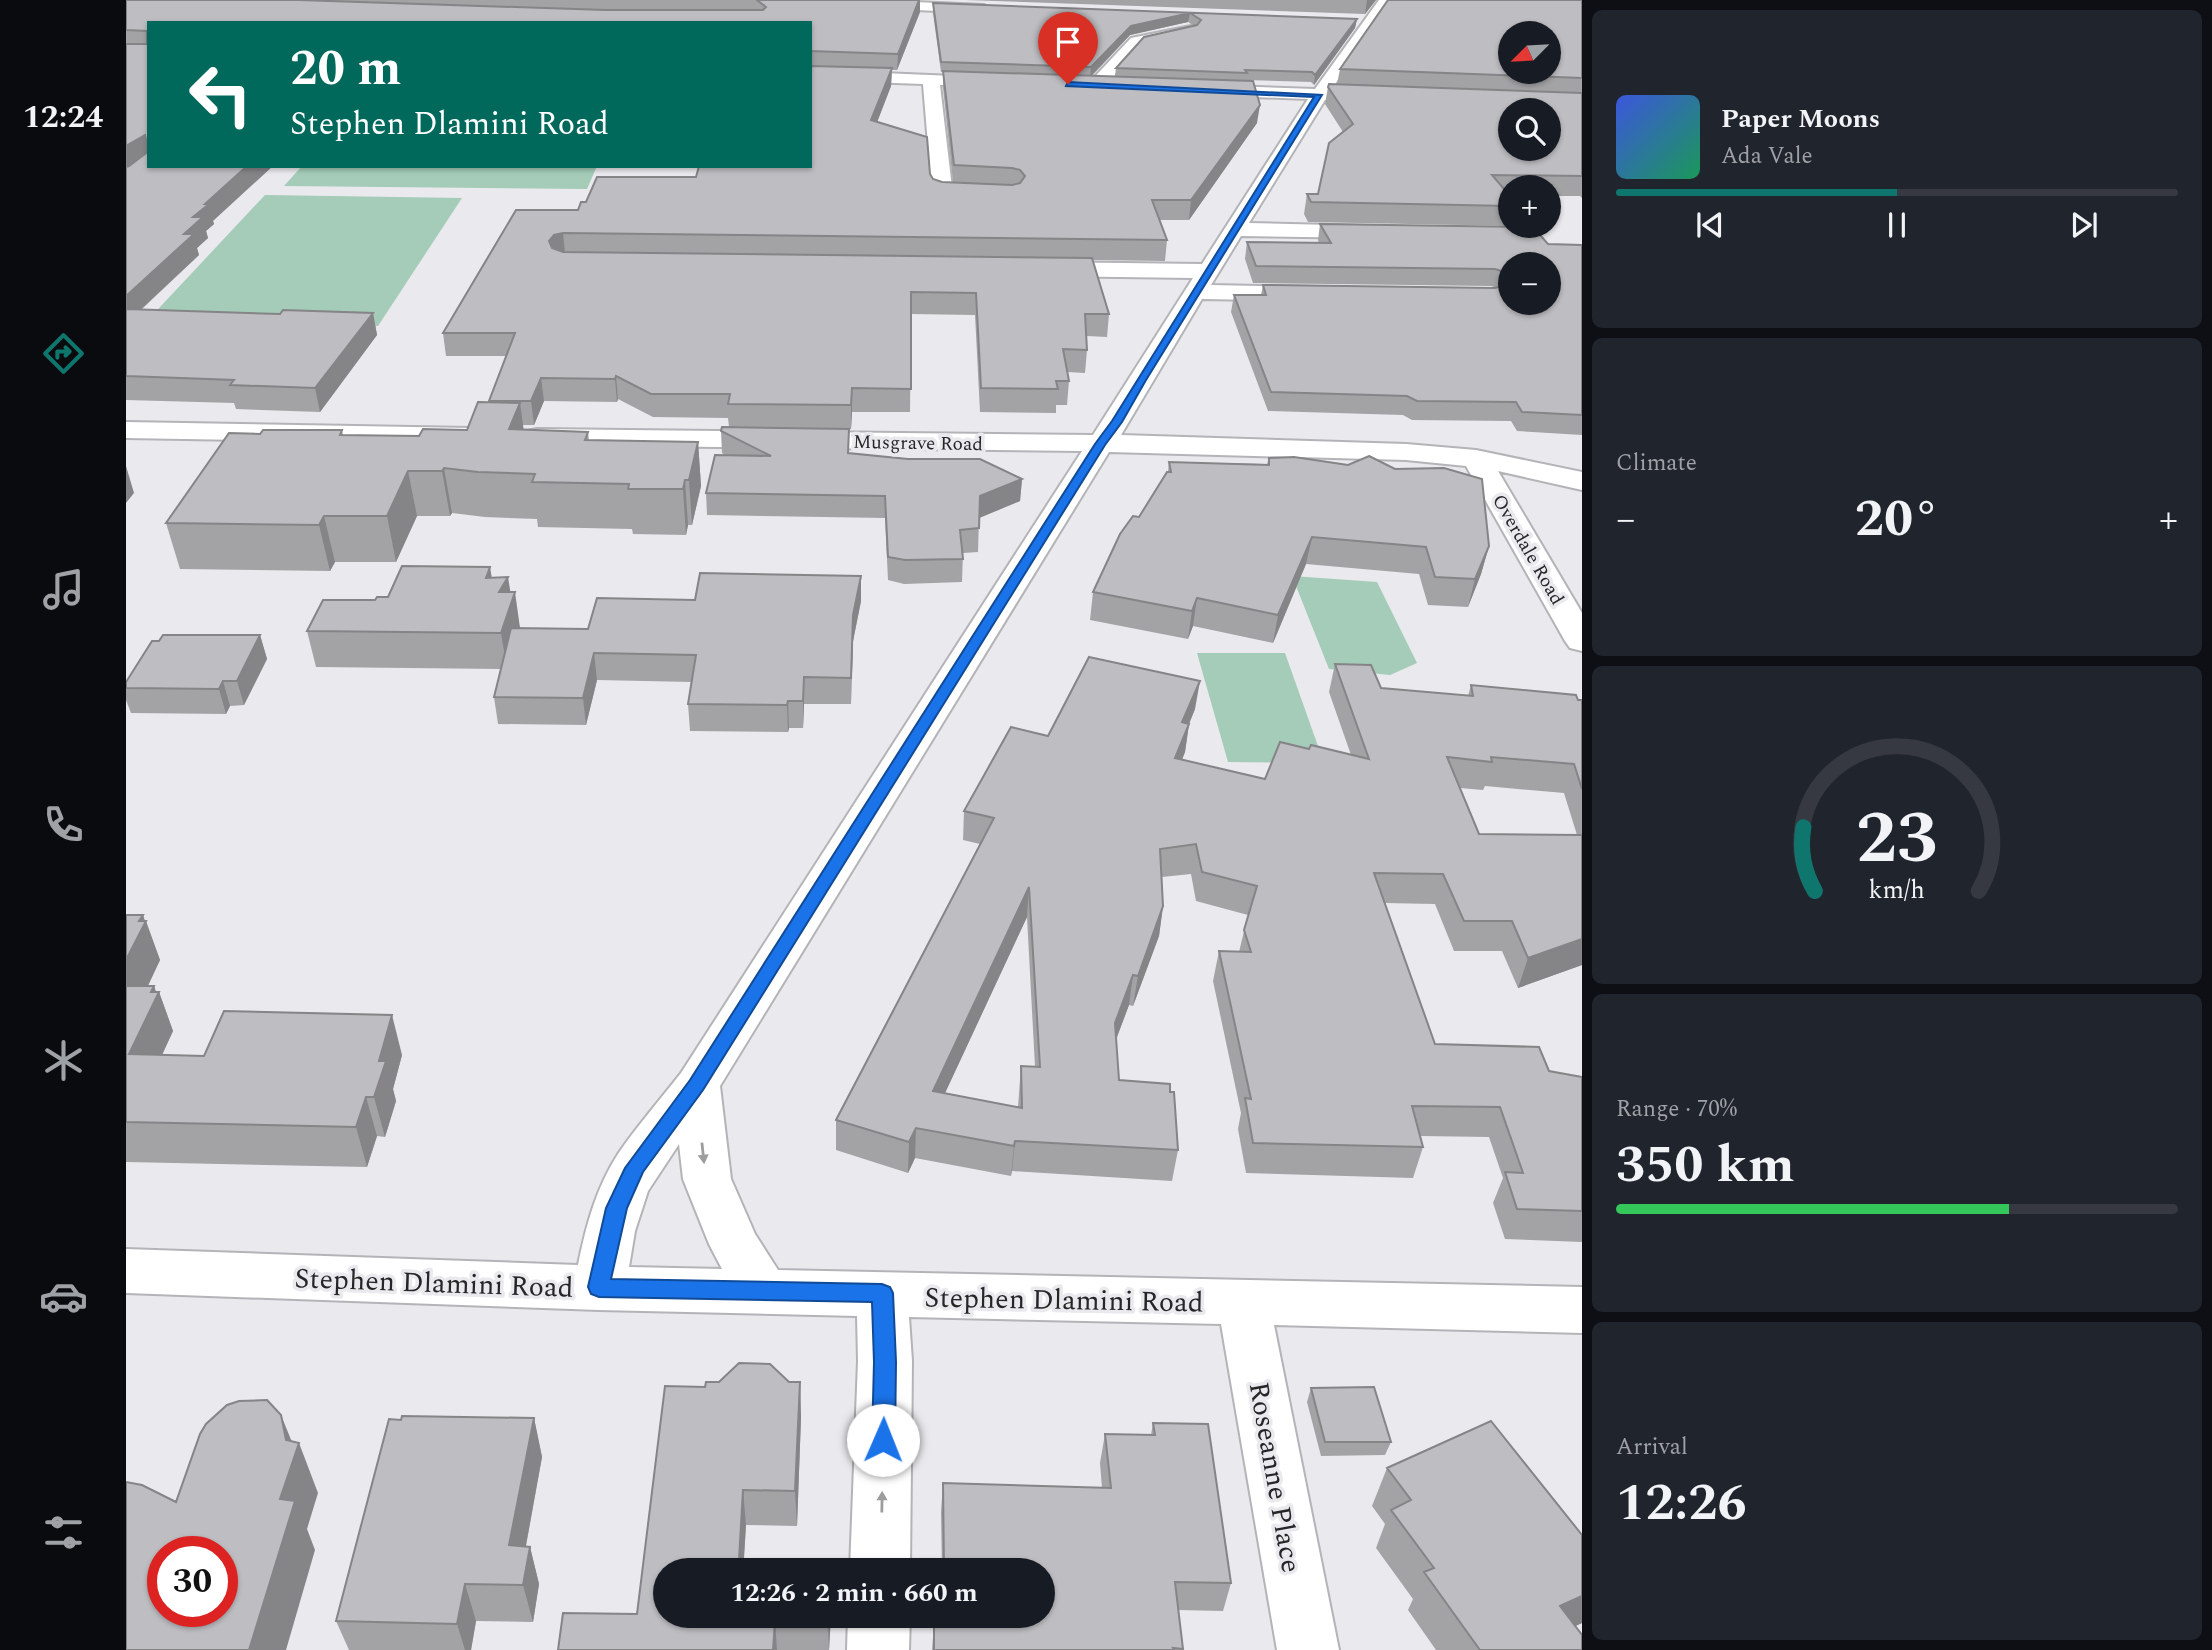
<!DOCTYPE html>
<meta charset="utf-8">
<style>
:root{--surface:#171b24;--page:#20242c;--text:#f1f3f6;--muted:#9ea1a6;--line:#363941;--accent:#0f766e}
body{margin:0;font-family:Spectral,serif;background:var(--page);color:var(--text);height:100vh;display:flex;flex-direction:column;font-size:26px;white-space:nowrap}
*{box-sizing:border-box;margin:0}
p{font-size:23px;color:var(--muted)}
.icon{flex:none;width:38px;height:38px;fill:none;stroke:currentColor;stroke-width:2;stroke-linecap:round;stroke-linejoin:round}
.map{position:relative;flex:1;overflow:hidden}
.details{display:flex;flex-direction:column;gap:10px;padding:10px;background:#0d0f14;width:630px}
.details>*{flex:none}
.hud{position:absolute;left:21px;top:21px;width:665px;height:147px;border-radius:0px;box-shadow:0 2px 5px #0004;background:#00695c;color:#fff;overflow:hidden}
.needle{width:46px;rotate:246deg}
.tools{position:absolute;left:1372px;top:21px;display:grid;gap:14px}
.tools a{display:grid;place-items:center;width:63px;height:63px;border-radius:50%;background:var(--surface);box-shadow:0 2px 5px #0004;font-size:35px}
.speed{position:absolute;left:21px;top:1536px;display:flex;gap:14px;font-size:35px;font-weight:700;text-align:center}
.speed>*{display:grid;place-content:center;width:91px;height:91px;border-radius:50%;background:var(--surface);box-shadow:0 2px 5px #0004;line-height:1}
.speed .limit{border:10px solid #d22;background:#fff;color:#111}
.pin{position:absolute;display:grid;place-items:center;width:60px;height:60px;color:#fff;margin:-72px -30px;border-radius:50% 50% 50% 0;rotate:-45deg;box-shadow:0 0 7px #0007}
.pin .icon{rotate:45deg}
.me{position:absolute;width:77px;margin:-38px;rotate:1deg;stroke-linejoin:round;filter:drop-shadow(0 0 5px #0008)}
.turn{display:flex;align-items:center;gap:24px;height:147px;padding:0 28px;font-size:32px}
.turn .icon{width:91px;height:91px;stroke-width:2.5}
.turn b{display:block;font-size:49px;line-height:60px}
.big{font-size:52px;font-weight:700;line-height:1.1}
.details .card{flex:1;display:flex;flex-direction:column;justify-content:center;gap:10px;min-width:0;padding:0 24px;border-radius:10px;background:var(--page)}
.details .dial{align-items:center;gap:0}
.dial svg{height:182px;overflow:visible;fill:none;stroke:var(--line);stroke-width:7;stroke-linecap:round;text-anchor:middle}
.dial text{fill:var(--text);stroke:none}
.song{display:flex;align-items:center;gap:21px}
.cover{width:84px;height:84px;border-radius:10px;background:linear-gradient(135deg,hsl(230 70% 55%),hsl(150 70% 35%))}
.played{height:7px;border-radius:4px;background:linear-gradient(90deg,var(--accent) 50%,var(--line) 50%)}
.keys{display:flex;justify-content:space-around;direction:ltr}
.heat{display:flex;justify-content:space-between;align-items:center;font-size:38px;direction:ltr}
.charge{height:10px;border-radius:5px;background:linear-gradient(90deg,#34c759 70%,var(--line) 0)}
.trip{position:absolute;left:527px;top:1558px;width:402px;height:70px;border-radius:35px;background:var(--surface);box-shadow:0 2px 5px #0004;font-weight:700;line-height:70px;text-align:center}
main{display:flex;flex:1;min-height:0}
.tabs{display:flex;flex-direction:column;width:126px;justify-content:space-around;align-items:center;background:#090b0e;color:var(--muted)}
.tabs .icon{width:49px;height:49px}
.tabs .current{color:var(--accent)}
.tabs b{font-size:32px;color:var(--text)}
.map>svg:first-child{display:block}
.green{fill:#a4ccb8}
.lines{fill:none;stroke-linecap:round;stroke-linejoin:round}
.minor-casing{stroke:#b4b3b7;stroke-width:4}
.minor{fill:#fff;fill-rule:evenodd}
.wall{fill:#a3a3a6;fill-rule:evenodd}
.shaded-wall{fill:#858487}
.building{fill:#bebdc1;stroke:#858487;stroke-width:2;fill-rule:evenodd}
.oneway{fill:#9d9d9e}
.route{fill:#1a73e8;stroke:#114b97;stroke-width:2}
.labels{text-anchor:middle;stroke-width:7;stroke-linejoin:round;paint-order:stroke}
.far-street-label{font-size:19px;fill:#262627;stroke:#eae9ed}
.near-street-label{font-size:28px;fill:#262627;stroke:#eae9ed}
</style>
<main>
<nav class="tabs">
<b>12:24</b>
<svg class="icon current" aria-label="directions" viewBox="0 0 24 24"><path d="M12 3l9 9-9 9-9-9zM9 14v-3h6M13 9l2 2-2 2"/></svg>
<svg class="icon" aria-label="music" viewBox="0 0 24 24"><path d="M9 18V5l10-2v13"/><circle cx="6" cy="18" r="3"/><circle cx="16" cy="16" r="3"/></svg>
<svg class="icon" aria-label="phone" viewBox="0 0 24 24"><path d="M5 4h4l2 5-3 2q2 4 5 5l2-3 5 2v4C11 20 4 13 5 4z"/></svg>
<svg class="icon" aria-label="climate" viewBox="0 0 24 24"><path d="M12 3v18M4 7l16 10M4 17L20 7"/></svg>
<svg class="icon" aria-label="car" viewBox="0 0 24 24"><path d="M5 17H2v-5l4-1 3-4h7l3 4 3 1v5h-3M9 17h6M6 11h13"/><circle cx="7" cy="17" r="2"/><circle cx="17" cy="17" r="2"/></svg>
<svg class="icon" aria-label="filters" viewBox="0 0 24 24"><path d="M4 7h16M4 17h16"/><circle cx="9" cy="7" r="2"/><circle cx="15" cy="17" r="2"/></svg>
</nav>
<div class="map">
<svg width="1456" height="1650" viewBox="0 0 1456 1650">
<rect width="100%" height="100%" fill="#eae9ed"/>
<path class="green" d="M176,166H471L461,189L158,186Z
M139,195L336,198L252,326L20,322Z
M1166,576L1251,582L1291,663L1264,675L1203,669Z
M1071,653H1159L1198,763L1102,762Z"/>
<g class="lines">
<g class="minor-casing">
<path id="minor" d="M742,0L858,5L865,9L858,13L744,8L737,4Z
M1253,0H1267L1205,90L1219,91L1222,95L1213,100H1199L1123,223L1246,226L1254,227L1257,232L1254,237L1246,238L1115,236L1085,285L1187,287L1195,289L1199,294L1195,299L1187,301L1076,299L995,435L1280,444L1350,450L1456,472V490L1372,471L1456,613V651L1444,648L1439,641L1340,466L1280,460L983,452L594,1086L605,1179L629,1234L652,1270L1456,1287V1333L1148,1325L1213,1650H1151L1095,1324L783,1317L786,1361L784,1570H724L732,1361L731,1316L473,1310L0,1293V1249L452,1265C460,1226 470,1188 492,1154C511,1126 534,1100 555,1073L956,451L411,445L401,443L397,437L401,431L411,429L967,435L1067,278L917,276L909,274L906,269L909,264L917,262L1076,264L1182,99L1077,95L1068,90L1077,85L1189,89ZM553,1144L557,1179L583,1244L596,1269L503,1267L509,1231L522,1191Z
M1070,25L1078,30L1075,33L1017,44L976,89L970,90L961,85L1005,38Z
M684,70L876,78L879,82L870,87L814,85L826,188L864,192L867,196L864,200L816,199L809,197L806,193L797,84L684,80Z
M0,422L344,428L354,430L358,436L354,442L344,444L0,438Z
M722,1615H784L783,1650H721Z"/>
</g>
<use href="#minor" class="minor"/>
</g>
<path class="wall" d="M0,0H794V12L771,70H766L765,86L751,122L804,174L807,179L816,182H827L817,88V72H815L807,13V3L1231,19L1229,28L1188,85L1185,82L1119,80L1131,123L1063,220H1034L1041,240L1039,261L967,260L983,314L981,337L961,336V350L959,373L941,372L943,381L941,405H930V413L854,412L849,315L785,314L784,412H726L725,429H723V453L896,479L894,501L853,518L852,552L837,553L836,582L778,584L762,580L759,518L581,515L580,493L601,456L596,453L595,431L603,427L602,418L527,417L492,399L491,402L418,401L408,425H397V430L462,432L463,440L572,442L575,486L566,525H562L560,535L507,534L506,529L412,527L411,519L359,517L326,513L324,516H291L270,562H209L204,571L54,569L40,523L134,434L216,430L217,435L293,436L341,430L363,402L380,356H320L317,333L460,202L570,177L684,166V23H23V166L87,221L88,224L80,231L82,238L71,248L73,255L15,310L154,314L247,313L251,335L194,412L110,409L108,403L0,400ZM1062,22L1068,26L990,68L989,76H966L1004,35Z
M839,0H1250L1239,14Z
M1456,0V198L1454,196H1423V187H1384V226H1388L1182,222L1178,214L1181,194H1192L1217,132L1199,104L1202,87L1211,84L1214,69Z
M1194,224L1422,244L1456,245V435L1391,431L1385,421L1286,420L1277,415L1142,411L1105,312L1108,295H1135L1137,285L1370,288L1365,286L1127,283L1119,259L1121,242L1193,243L1192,240Z
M1143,458L1363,546L1355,574L1342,607L1302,605L1293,574L1180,564L1147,643L1067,626L1062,639L964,620L967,592L1042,472L1043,462L1141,464Z
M735,576V601L727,641L725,704H678L677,728H663L662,732L564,731L562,704L566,682L471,680L460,725L372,724L368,697L375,669L190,667L181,631L249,600L262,597L366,578L384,592L394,628L462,629L569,600Z
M134,635L141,659L118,705L104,706L100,714L5,713L0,700V682Z
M1209,664L1255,688L1342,696L1345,685L1456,700V965L1392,988L1376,951H1328L1309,904L1259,903L1309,1044L1423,1071L1456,1077V1242L1379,1239L1367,1203L1377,1178L1363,1137L1294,1136L1297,1147L1287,1178L1120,1173L1112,1129L1115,1113L1087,981L1093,951L1113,952L1122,915L1070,901L1065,874L1036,877L1037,906L1033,936L1007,1006L1003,1005L990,1039L993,1080L1052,1150L1046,1181L886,1171L885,1176L789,1158L782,1173L710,1150V1120L854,844L837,840L838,811L922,736L1069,709L1063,724L1059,752L1056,760L1139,779L1183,749L1225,755L1203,692ZM1359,786L1438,793L1451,835L1353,834L1334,788L1357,790ZM901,917L909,1067L895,1066L892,1107L819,1093Z
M0,915H17L34,960L22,986H28L30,992H33L47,1031L36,1055L78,1056L276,1055L267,1089L270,1101L259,1137L251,1136L241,1167L0,1162Z
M674,1382L675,1418L671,1526L620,1525L618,1560L539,1615H705L703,1650H432L511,1614L579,1387Z
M1185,1388L1265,1442L1259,1455L1195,1456L1181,1402Z
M408,1418L416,1457L400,1546L404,1547L413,1584L407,1622L350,1621L345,1650H223L210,1621L275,1420Z
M1027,1423L1105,1583L1097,1611L1052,1610L1056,1650H806L808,1624L816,1625V1615H917V1570H816L815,1512L817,1483L976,1488L974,1463L979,1434L1025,1435Z
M1261,1468L1456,1535V1623L1449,1626L1456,1650H1310L1282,1610L1287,1599L1250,1548L1259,1524L1246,1506Z"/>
<path class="shaded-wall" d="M793,0H794V12L771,70L772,54Z
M1241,0H1250L1239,14Z
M1064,13L1062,22L1004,35L964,77L965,67L1005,26Z
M1231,19L1229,28L1188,85L1189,75Z
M766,68L765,86L745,138V120Z
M1134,105L1131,123L1063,220L1065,200Z
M19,135L23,154L0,168V146Z
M121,166H147L87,221L88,224L80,231L82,238L71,248L73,255L0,323V296L58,234L67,217L79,204Z
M437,233L439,253L426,262L423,241L428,235Z
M247,313L251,335L194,412L189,388Z
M490,376L492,399L491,402L489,379Z
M415,378L418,401L408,425L405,401Z
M726,388V412L725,429V405Z
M394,403L400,446L383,429Z
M572,442L575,486L566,525L563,480Z
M0,466L8,493L0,503Z
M318,468L326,513L324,516L316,471Z
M282,471L291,516L270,562L261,516Z
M896,479L894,501L853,518L854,496Z
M559,480L562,525L560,535L557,489Z
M198,516L209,562L204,571L193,525Z
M1186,537L1180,564L1147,643L1152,615Z
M1363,546L1355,574L1342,607L1349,579Z
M364,567L370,602L360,578Z
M735,576V601L727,641L725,704L727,615Z
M382,577L386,602L389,592L394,628L381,669L375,633L373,592Z
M1071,598L1067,626L1062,639L1066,611Z
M134,635L141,659L118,705L111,681Z
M468,653L471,680L460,725L457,698Z
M678,677V704L677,728V701Z
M97,681L104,706L100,714L93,689Z
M1074,681L1069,709L1052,750L1056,722Z
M662,701L663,728L662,732L661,705Z
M1063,724L1059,752L1045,787L1049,758Z
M903,887L901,917L806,1121L807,1091Z
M1037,906L1033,936L1007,1006L1012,976Z
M17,915L19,923L20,921L34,960L3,1025L0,1018V960L13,921Z
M1456,939V965L1392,988L1402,958Z
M1007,975L1003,1005L985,1053L989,1023Z
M28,986L31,995L33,992L47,1031L18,1094L3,1054Z
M266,1015L276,1055L267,1089L270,1101L259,1137L248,1097L253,1061Z
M240,1097L251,1136L241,1167L230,1127Z
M790,1128L789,1158L782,1173L783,1142Z
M889,1141L886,1171L885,1176L888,1146Z
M674,1382L675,1418L671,1526L669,1491Z
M155,1415L170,1452L173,1443L192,1493L181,1529L189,1550L160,1650H123L154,1499L160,1440Z
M408,1418L416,1457L393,1583L383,1545Z
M617,1490L620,1525L617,1570L613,1560Z
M404,1547L413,1584L407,1622L397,1585Z
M339,1584L350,1621L345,1650H339L331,1624Z
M1456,1596V1623L1414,1643L1434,1606Z
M703,1615H705L703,1650L702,1625Z
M649,1621L651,1650H647Z"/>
<path class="building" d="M0,0H173L479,10H637L640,7L631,0H793L772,54L684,51V23H23V145H21L19,135L0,146V44H21V31L0,30Z
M1262,0H1456V78L1214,69ZM1384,33H1423V72H1384Z
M807,3L1231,19L1189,75L1186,72L1119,70L1121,73L990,68L1018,37L1071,25L1075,20L1064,13L1005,26L965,67L815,62Z
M684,66L766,68L745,120L801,137L804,174L807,179L816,182L886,185L894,183L899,176L894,170L886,168L828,165L817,71L1127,81L1134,105L1065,200H1026L1041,240L437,233L428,235L423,241L426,248L437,252L966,258L983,314H959L961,350L937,349L943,381H930L932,389L855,388L850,293L785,292V389L726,388L725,405L602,404L604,394H525L490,376L489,379L415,378L405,401H363L389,333H317L390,210H452L455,202H460L471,177H570L573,166H684Z
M1203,84L1456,93V176L1366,175L1384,196V206L1185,202L1181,194H1192L1203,143L1227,124L1202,87ZM1384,110H1423V149H1384Z
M23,151V166H121L79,204H83L67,217H77L58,234H68L0,296V167L3,166Z
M1194,224L1407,227L1422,244L1456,245V415L1396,412L1390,402L1291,401L1281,396L1145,392L1108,295H1140L1137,285L1369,288L1379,285L1384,279L1379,272L1369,269L1130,266L1121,242L1205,243ZM1384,264H1423V303H1384Z
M0,309L154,314L157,310L247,313L189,388L104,385L108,380L0,376Z
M352,402L394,403L383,429L462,432L459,440L572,442L563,480H559L557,489H502L503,484L406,482L409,474L352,472L318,468L316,471H282L261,516H198L193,525L40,523L103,433L134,434L137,430H216L214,435L293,436L297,429L341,430Z
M596,427L723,429L722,453L782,459H854L896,479L854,496L853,528L834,530L837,559L779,560L762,557L759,496L580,493L589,455L645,456L595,431Z
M1243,456L1269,469L1318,468L1356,479L1363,546L1349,579L1309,577L1300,547L1186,537L1152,615L1071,598L1066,611L967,592L994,534L1007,516L1013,517L1041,472H1045L1043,462L1143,465V458L1168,457L1222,465Z
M276,566L364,567L360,578L382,577L373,592H389L375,633L181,631L197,600H249L251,597H262Z
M574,573L735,576L727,615L725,678L678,677L677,701H662L661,705L562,704L570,655L468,653L457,698L368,697L385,628L462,629L471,598L569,600Z
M37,635H134L111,681H97L93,689L0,688V682L26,641H33Z
M963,657L1074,681L1056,722L1063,724L1049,758L1139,779L1154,742L1183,749L1185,745L1243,759L1209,664L1245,665L1255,688L1347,696L1345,685L1450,695L1452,700H1456V789L1448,764L1365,757L1366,762L1321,757L1353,834L1456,835V939L1402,958L1386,921H1338L1317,874L1248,873L1309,1044L1413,1047L1423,1071L1456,1077V1211L1391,1209L1379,1172L1397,1173L1374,1107L1286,1106L1297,1147L1127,1143L1119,1098L1125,1099L1093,951L1125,952L1118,930L1131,886L1076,872L1070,844L1034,849L1037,906L1012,976L1007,975L989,1023L993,1080L1044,1084V1092H1048L1052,1150L889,1141L888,1146L790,1128L783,1142L710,1120L868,818L838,811L885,727L922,736ZM903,887L914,1067L895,1066L896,1108L807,1091Z
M0,915H17L13,921H20L0,960Z
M0,986H28L25,992H33L3,1054L78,1056L98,1011L266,1015L253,1061H260L248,1097H240L230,1127L0,1122Z
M613,1363L644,1364L663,1382H674L669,1491L617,1490L613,1560L706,1565L705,1570H539V1615H703L702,1625L649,1621L647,1650H432L437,1613L511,1614L539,1386L579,1387L580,1382H593Z
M1248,1387L1265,1442H1199L1185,1388Z
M141,1400L155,1415L160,1440L173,1443L154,1499L169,1501L123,1650H0V1482L16,1485L50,1502L74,1434L80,1424L101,1405L113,1401ZM37,1552H96V1612H37Z
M276,1416L408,1418L383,1545L404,1547L397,1585L339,1584L331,1624L210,1621L263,1419L275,1420Z
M1365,1421L1456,1535V1596L1434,1606L1456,1635V1650H1354L1298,1572L1308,1568L1265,1510L1285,1500L1261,1468Z
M1027,1423L1082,1424L1105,1583L1049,1582L1057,1649L1047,1648L1048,1650H808V1624L819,1625L818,1615H917V1570H818L817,1483L985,1488L979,1434L1029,1435Z"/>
<defs><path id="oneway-solid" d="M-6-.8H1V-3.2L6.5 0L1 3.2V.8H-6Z" transform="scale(1.75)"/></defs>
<g class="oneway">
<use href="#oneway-solid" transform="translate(577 1153) rotate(84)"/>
<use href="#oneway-solid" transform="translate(756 1502) rotate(-89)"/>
</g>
<path class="route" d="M942,82L1196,95L1020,380L996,422L979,445L577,1090L517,1172L501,1208L485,1279L756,1284L764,1287L767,1293L770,1362L769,1440L765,1447L757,1450L749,1447L746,1440L748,1362L746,1302L473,1297L465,1294L462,1287L480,1208L499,1168L564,1080L969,444L986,421L1188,97L940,86Z"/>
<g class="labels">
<g class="far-street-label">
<text transform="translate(792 442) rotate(1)" y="7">Musgrave Road</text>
<text transform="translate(1403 549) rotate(60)" y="7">Overdale Road</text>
</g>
<g class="near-street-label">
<text transform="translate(308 1282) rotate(2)" y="10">Stephen Dlamini Road</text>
<text transform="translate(938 1299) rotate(1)" y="10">Stephen Dlamini Road</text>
<text transform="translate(1150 1477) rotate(80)" y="10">Roseanne Place</text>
</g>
</g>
</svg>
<div class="tools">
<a><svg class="needle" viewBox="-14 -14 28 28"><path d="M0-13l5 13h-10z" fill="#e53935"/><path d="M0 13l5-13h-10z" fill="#9ea1a6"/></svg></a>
<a><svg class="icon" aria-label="search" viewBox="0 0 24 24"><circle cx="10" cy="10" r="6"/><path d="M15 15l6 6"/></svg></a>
<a>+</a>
<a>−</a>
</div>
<div class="speed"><div class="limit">30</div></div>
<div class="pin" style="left:942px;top:84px;background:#d93025"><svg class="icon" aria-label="arrive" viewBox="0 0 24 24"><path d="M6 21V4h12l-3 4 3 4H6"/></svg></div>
<svg class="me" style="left:757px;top:1440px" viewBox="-20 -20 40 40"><circle r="19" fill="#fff"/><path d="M0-13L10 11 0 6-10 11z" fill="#1a73e8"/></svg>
<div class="trip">12:26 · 2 min · 660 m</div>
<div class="hud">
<div class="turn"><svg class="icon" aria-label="left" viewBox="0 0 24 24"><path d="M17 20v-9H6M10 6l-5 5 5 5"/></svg><div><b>20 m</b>Stephen Dlamini Road</div></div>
</div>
</div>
<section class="details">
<div class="card">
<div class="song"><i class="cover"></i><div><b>Paper Moons</b><p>Ada Vale</p></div></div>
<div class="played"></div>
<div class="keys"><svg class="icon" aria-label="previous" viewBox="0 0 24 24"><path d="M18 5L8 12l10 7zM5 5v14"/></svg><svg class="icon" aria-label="pause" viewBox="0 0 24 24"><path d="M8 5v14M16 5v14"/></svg><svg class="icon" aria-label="next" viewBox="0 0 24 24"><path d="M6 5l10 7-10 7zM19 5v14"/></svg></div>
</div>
<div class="card"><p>Climate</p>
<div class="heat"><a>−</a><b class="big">20°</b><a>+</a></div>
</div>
<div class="card dial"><svg viewBox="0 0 100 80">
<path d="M14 69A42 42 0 1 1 86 69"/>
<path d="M14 69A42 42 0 0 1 9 41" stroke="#0f766e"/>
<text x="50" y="56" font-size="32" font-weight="700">23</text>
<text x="50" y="72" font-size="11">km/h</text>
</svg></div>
<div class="card"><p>Range · 70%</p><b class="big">350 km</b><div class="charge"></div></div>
<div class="card"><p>Arrival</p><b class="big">12:26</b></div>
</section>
</main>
